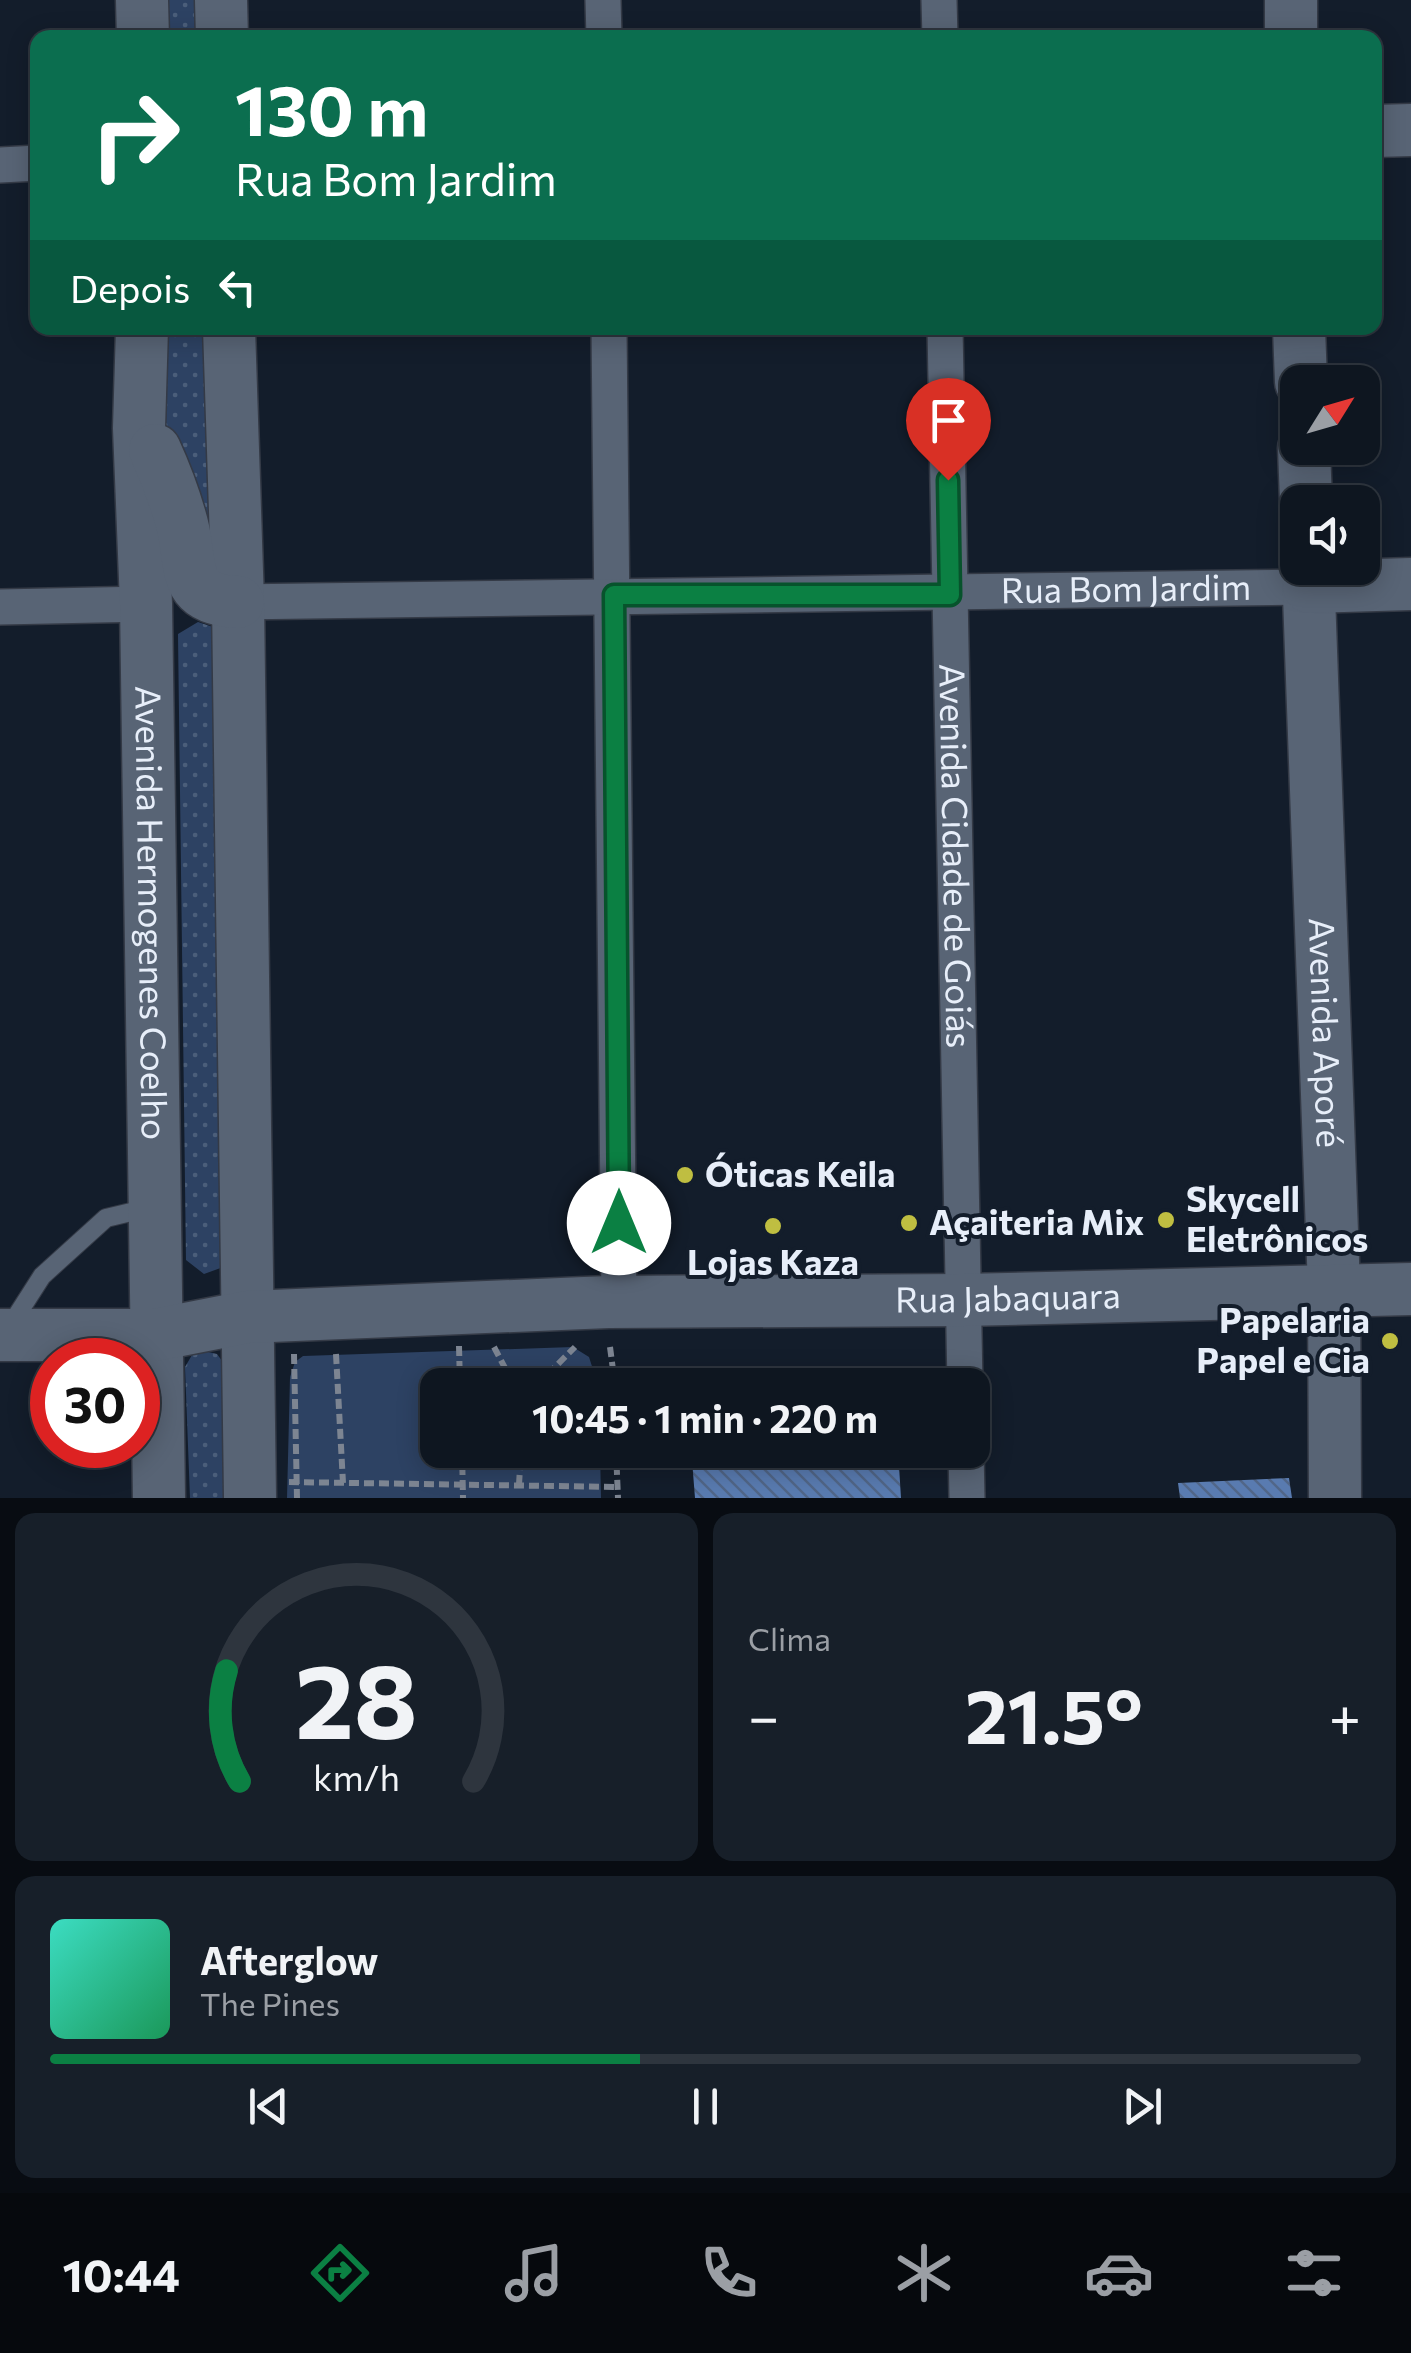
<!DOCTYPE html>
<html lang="pt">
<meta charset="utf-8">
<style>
:root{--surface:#0e1620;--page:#171f29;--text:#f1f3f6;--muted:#9b9fa5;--line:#2e353e;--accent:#0b8043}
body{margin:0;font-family:Commissioner,sans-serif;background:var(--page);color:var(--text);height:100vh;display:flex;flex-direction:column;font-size:38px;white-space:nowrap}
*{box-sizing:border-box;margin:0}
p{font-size:32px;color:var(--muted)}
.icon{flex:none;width:55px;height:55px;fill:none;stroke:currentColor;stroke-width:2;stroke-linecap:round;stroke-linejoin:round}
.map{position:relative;height:1498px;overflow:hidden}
.side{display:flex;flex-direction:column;gap:15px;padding:15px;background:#080c12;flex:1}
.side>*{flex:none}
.guide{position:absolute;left:30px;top:30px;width:1352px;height:305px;border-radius:20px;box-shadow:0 5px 25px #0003,0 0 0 2px var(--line);background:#0b6e4f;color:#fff;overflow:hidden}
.needle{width:65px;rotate:53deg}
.fabs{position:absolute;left:1280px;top:365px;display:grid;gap:20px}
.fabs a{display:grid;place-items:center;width:100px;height:100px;border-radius:20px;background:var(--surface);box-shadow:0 5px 25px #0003,0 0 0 2px var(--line);font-size:50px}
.speed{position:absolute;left:30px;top:1338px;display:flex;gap:20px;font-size:50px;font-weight:700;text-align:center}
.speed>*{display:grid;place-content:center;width:130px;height:130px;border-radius:50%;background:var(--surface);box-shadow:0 5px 25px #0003,0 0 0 2px var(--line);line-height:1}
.speed .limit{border:15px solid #d22;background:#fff;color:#111}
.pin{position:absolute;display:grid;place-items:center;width:85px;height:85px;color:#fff;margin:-102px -42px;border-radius:50% 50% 50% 0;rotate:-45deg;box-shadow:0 0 10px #0007}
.pin .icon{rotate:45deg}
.me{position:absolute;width:110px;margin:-55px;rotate:0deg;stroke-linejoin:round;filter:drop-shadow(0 0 8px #0008)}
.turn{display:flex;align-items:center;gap:35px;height:210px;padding:0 40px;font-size:45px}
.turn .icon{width:130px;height:130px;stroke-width:2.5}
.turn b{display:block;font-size:70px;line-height:85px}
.then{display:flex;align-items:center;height:95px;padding:0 40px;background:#0003;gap:20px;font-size:38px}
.big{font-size:75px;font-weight:700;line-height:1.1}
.side .card{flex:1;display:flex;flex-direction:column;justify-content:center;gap:15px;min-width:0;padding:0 35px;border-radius:20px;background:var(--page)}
.side .dial{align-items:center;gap:0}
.dial svg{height:260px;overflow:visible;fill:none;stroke:var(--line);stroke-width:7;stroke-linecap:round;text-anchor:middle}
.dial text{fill:var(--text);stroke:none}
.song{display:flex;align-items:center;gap:30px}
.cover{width:120px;height:120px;border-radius:15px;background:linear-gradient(135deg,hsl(170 70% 55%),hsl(150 70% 35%))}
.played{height:10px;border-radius:5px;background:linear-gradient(90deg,var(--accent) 45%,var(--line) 45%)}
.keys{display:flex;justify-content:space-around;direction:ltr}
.heat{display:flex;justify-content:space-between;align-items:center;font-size:55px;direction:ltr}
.side .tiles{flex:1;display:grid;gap:15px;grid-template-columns:1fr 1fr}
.card:last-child{grid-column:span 2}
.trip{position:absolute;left:420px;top:1368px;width:570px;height:100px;border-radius:20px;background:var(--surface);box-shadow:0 5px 25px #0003,0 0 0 2px var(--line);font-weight:700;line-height:100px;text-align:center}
.dock{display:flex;height:160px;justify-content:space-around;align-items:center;background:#06090d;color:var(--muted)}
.dock .icon{width:70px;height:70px}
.dock .on{color:var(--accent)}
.dock b{font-size:45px;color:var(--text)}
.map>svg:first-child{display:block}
.grass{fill:url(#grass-dots)}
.green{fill:#2d4263}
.building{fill:url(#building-back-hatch)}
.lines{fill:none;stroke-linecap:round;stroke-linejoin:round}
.lane-casing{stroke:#343a46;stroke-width:20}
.street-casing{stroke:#343a46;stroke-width:38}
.secondary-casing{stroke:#343a46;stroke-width:55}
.path{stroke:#7d8592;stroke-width:6;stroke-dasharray:10 5;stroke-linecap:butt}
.lane{stroke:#586475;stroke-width:18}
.street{stroke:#586475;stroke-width:35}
.secondary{stroke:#586475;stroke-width:52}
.route-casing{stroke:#07532c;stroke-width:25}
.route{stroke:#0b8043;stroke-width:18}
.poi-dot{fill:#bfbe41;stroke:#131d2b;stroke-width:4}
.labels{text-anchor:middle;stroke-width:8;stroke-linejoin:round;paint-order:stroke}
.street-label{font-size:35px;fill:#e7eef9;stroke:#131d2b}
.poi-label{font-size:35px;font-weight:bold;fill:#e7eef9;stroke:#131d2b;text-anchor:start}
</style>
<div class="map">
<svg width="1411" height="1498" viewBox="0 0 1411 1498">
<defs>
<pattern id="grass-dots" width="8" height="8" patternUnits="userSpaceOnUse" patternTransform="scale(2.5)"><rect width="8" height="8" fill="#2d4263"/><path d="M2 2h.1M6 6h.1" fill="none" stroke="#4b5e7a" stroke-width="1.8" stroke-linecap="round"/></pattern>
<pattern id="building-back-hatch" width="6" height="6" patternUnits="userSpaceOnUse" patternTransform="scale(2.5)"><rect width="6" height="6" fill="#597bb0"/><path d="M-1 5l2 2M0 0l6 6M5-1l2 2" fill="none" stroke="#516688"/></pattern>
</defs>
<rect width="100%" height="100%" fill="#131d2b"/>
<path class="grass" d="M159,0H205V37H159Z
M159,328H217L223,562L170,430L158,421Z
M198,622L213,627L226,1266L204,1274L186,1260L178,634Z
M204,1351L217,1354L225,1365L229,1498H190L185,1367L192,1355Z"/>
<path class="green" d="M573,1347L589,1357L598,1385H438V1450H600L601,1498H287L290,1377L295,1362L303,1356Z"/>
<path class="building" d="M815,1450H898L901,1498H695L692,1460Z
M1289,1478L1292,1498H1180L1178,1483Z"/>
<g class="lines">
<g class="lane-casing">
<path id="lane" d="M10,1326L42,1276L106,1218L148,1208"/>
</g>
<g class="street-casing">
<g id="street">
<path d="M603,0L604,38"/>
<path d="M939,0L940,38"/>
<path d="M0,165L38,163"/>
<path d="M609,328L619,1302"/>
<path id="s1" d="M945,328L965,1385"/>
<path id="s2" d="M238,602L1309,587"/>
<path d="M0,607L146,604"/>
<path d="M966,1450L967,1498"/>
</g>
</g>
<g class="secondary-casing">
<g id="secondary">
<path d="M142,0L143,38"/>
<path d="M221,0L222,38"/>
<path d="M1291,0V38"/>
<path d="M1375,131L1411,130"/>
<path id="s3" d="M142,328L139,428L146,604L159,1498"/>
<path d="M229,328L238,602L250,1498"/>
<path d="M1299,328L1301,382"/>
<path d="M1304,448L1306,502"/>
<path d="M155,450C166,474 175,498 182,524C193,565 179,599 238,602"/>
<path id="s4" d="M1308,568L1334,1288L1335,1498"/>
<path d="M1309,587L1411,584"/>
<path id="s5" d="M0,1335H155L247,1317L608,1302L964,1300L1411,1289"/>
</g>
</g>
<path class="path" d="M459,1346L460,1385
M494,1347L514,1385
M610,1347L615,1385
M294,1354L297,1498
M336,1354L343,1483
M537,1385L575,1347
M462,1450L463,1498
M616,1450L618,1498
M289,1482L618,1487
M519,1485L521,1450"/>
<use href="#lane" class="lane"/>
<use href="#street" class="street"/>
<use href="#secondary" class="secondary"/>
</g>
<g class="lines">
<g class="route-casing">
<path id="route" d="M619,1223L614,595H950L948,480"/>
</g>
<use href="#route" class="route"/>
</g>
<g class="poi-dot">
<circle cx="685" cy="1175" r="10"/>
<circle cx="1166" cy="1220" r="10"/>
<circle cx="909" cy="1223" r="10"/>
<circle cx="773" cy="1226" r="10"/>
<circle cx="1390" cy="1341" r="10"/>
</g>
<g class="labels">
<g class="street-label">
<text dy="12" stroke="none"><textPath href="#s2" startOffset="888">Rua Bom Jardim</textPath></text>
<text dy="12" stroke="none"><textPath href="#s1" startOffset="528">Avenida Cidade de Goiás</textPath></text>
<text dy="12" stroke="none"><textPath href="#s3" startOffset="585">Avenida Hermogenes Coelho</textPath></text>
<text dy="12" stroke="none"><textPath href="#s4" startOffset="465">Avenida Aporé</textPath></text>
<text dy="12" stroke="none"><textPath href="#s5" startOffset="1010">Rua Jabaquara</textPath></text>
</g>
<g class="poi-label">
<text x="705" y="1187">Óticas Keila</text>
<text x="1186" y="1212">Skycell<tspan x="1186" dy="40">Eletrônicos</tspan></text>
<text x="929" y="1235">Açaiteria Mix</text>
<text x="773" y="1275" text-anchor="middle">Lojas Kaza</text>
<text x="1370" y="1333" text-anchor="end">Papelaria<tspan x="1370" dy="40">Papel e Cia</tspan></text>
</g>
</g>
</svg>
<div class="fabs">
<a><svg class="needle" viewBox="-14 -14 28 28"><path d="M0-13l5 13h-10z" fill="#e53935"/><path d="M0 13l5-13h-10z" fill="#9b9fa5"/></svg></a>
<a><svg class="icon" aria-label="sound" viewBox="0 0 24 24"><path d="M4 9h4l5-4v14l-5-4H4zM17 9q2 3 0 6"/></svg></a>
</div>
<div class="speed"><div class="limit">30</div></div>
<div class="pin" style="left:948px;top:480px;background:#d93025"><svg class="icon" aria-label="arrive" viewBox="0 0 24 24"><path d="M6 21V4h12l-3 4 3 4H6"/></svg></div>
<svg class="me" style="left:619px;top:1223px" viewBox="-20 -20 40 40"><circle r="19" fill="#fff"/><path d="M0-13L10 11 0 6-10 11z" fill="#0b8043"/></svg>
<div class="trip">10:45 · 1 min · 220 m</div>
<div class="guide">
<div class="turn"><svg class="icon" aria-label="right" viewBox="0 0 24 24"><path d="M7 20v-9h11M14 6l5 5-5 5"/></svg><div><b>130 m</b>Rua Bom Jardim</div></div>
<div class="then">Depois<svg class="icon" aria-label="left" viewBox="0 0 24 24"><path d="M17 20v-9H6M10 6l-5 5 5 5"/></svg></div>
</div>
</div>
<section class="side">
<div class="tiles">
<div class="card dial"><svg viewBox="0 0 100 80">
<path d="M14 69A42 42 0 1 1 86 69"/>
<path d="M14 69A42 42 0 0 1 10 35" stroke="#0b8043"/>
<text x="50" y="56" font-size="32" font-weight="700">28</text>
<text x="50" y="72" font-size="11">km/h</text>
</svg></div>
<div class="card"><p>Clima</p>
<div class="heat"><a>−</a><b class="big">21.5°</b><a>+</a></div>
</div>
<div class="card">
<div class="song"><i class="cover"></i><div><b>Afterglow</b><p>The Pines</p></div></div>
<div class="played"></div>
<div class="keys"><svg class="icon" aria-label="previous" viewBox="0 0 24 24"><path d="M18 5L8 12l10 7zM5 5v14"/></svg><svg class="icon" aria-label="pause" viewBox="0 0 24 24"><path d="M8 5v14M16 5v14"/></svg><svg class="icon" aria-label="next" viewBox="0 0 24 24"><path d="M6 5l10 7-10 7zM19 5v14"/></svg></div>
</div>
</div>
</section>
<nav class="dock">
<b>10:44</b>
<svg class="icon on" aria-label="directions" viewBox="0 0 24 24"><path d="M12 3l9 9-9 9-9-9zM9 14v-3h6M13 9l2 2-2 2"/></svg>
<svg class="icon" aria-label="music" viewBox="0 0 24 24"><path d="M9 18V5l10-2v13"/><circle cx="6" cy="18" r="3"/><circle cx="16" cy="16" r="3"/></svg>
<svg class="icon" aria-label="phone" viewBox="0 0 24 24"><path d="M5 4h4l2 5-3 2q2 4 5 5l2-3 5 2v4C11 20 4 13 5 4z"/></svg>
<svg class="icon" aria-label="climate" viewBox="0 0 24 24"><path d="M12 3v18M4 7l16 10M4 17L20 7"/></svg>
<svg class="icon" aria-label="car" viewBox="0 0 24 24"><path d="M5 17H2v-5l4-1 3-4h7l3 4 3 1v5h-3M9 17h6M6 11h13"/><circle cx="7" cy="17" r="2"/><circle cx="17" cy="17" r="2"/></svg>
<svg class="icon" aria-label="filters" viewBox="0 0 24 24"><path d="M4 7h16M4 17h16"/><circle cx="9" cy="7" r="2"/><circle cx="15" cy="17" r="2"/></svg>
</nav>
